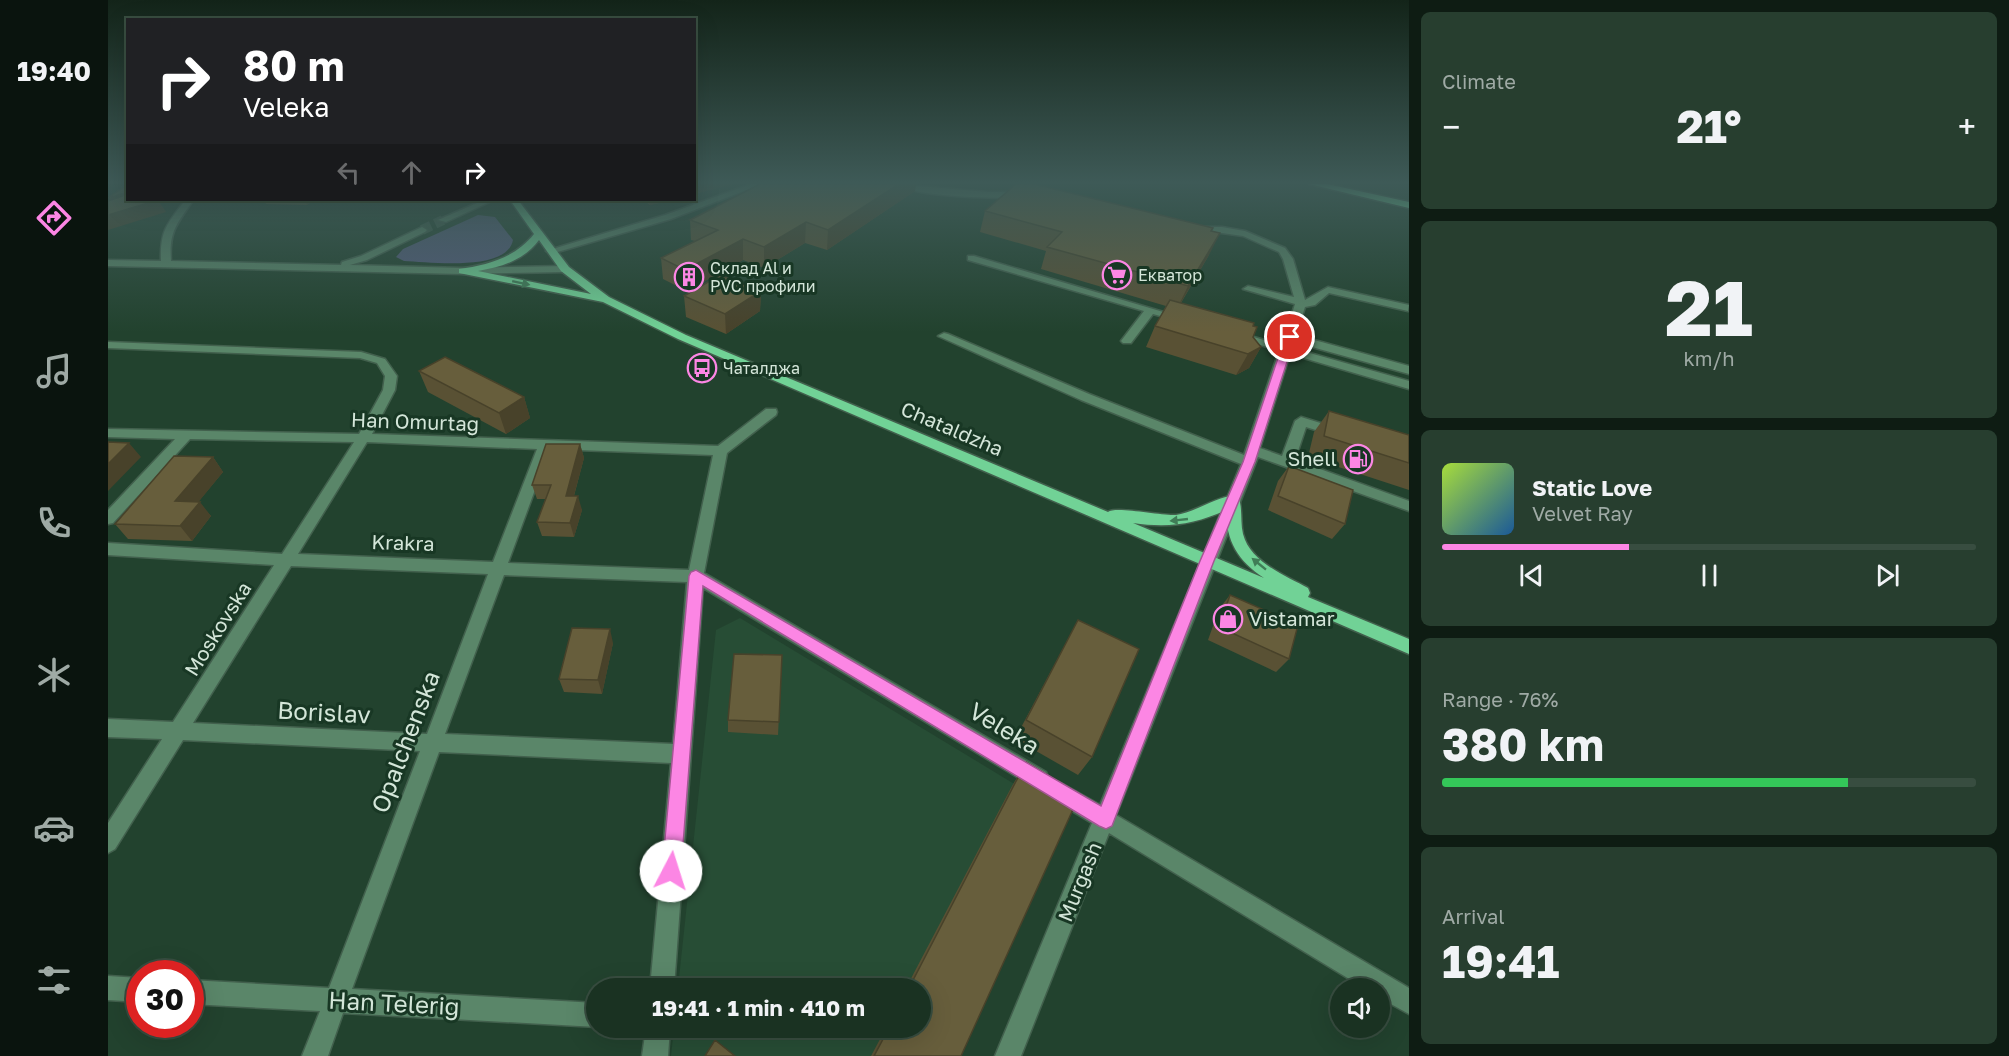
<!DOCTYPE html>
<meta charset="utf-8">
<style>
:root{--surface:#1a3222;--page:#273e2f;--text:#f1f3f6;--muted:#9faaa5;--line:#384d40;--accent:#fc86e4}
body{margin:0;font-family:"Golos Text",sans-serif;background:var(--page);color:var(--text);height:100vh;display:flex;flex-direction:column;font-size:22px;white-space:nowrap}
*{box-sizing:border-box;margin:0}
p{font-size:20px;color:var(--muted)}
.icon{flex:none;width:33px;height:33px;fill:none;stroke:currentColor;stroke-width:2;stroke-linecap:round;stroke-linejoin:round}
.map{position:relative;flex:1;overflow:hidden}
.side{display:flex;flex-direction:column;gap:12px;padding:12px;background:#0e1c13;width:600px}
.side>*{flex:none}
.top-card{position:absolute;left:18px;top:18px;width:570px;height:183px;border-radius:0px;box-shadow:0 6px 24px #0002,0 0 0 2px var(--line);background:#202124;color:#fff;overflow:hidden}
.buttons{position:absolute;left:1222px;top:978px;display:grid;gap:12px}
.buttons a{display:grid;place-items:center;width:60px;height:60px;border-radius:50%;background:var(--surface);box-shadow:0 6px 24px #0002,0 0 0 2px var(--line);font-size:30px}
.speed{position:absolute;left:18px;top:960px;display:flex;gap:12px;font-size:30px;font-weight:700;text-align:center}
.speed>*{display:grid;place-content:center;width:78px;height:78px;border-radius:50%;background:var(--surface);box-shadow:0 6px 24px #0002,0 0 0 2px var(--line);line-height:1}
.speed .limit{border:9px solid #d22;background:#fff;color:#111}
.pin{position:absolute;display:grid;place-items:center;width:51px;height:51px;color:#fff;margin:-26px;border:3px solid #fff;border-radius:50%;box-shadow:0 2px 6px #0007}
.me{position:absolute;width:66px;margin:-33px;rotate:5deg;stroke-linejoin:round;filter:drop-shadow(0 0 4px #0008)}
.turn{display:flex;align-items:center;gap:21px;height:126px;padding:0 18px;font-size:27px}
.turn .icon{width:78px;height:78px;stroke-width:2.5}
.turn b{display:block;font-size:42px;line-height:51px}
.lanes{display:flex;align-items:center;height:57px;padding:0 18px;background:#0003;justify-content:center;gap:30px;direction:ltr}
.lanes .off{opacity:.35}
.big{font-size:45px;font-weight:700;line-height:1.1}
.side .tile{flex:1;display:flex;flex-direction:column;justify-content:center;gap:9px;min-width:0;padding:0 21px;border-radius:9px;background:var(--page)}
.side .dial{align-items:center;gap:0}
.dial b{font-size:78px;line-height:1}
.song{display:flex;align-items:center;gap:18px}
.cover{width:72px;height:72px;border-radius:9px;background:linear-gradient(135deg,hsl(80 70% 55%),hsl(210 70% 35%))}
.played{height:6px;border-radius:3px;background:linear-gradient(90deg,var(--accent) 35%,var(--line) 35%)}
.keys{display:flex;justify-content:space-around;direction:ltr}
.heat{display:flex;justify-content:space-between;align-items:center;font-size:33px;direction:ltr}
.charge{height:9px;border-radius:4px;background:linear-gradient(90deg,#34c759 76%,var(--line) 0)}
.trip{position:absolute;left:478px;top:978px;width:345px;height:60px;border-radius:30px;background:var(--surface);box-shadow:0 6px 24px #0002,0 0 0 2px var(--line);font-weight:700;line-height:60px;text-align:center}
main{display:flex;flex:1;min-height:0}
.tab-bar{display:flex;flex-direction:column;width:108px;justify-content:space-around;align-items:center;background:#0a140e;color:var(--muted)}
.tab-bar .icon{width:42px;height:42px}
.tab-bar .on{color:var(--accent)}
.tab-bar b{font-size:27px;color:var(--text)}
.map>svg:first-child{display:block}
.built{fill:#274d35}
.green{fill:#545b7d}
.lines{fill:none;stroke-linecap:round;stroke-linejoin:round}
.minor-tunnel{stroke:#3d5b48;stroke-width:10;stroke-dasharray:10 4.5;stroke-linecap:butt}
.minor-casing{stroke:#42604d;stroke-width:3}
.major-casing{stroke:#42604d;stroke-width:3}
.highway-casing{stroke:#42604d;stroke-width:3}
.minor{fill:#5a8669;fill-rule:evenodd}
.major{fill:#71d296;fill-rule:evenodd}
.highway{fill:#78efa8;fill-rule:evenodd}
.wall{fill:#595134}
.shaded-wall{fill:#48422a}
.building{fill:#675e3c;stroke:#48422a;stroke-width:1.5}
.oneway{fill:#407d57}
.route{fill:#fc86e4;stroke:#a45794;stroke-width:1.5}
.labels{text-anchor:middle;stroke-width:6;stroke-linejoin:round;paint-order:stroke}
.far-poi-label{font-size:16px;fill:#d4e6d9;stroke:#183724;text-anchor:start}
.street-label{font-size:20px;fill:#d4e6d9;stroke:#183724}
.poi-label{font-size:20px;fill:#d4e6d9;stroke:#183724;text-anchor:end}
.near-street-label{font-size:24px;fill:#d4e6d9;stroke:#183724}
</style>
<main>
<nav class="tab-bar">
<b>19:40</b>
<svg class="icon on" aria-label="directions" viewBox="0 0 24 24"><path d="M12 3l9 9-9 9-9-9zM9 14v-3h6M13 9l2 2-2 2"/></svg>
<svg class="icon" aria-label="music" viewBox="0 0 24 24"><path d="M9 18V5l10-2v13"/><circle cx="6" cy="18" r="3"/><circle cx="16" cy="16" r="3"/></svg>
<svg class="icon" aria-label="phone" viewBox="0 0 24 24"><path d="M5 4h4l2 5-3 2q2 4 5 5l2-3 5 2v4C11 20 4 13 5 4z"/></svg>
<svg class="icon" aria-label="climate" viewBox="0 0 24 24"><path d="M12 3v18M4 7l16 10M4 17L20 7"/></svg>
<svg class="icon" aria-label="car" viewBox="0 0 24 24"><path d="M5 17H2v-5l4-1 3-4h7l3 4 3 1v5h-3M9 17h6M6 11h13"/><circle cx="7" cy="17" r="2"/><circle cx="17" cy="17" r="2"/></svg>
<svg class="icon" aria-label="filters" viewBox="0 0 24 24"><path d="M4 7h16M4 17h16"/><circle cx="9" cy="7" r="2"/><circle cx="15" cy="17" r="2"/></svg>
</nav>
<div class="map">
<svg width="1301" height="1056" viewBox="0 0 1301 1056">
<rect width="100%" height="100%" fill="#22422e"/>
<path class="built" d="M632,618L961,817L852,1056H563L566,1028H813V988H570L608,630Z"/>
<path class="green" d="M370,215L387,217L405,240C399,272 322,262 296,261L288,257L295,249Z"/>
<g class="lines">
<path class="minor-tunnel" d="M314,230L335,220"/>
<g class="minor-casing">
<path id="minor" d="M643,184H654L563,219L446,253L438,251L557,215Z
M787,184L880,192H917L921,195L917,198C889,198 809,198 787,184Z
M72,200H82L84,202C68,225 61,232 63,261L233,265L234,262L253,256L314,227L319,230L317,232L259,260L242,265L355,268L457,266L462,269L457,272L355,274L0,266V260L53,261C52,232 58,225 75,203Z
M376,200H386L338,222L330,220Z
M1083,227H1114L1137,231L1177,248L1185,259L1197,300L1220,287L1301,305L1300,311L1221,293L1207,305L1197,307L1188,335L1301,366V374L1186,342L1184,348L1301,381V389L1182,354L1152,448L1174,456L1187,421L1193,417L1235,430L1237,433L1235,436L1230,437L1198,427L1187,460L1301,501V511L1150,457L1008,815L1301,988V1014L1272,998V988H1256L1001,833L913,1056H887L984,823L944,799L941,792L944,785L951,782L992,805L1133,464L973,400L830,336L836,333L840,334L981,394L1136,455L1171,351L1122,335L1128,332L1174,345L1187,304L1135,289L1140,286L1186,297L1175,259L1171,252L1135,236L1114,233L1080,232L1078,230Z
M860,256H866L1079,319L1074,322L1045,314L1023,343H1015L1013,341L1036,311L860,260Z
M0,342L253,352L277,359L289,376L287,390L264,434L610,446L658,409H668L669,412L668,415L619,453L596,573L938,772L941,779L938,786L931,789L924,786L595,588L566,988H542L563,763L331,752L244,989L489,1003V1027L235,1013L220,1056H194L212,1011L82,1004V980L221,988L312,751L75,740L7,849L0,853V823L54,739L0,737V719L65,722L166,565L0,555V543L174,554L246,442L82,439L5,523L0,524V510L67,439L0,437V429L251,434L275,390L277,376L269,363L252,358L0,348ZM259,442L429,449L385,562L190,554ZM442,449L605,455L581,570L400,563ZM183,566L380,574L319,734L85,723ZM396,575L579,582L565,744L337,734Z
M0,976L32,978V1002L0,1000Z
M538,1028H562L560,1056H534Z"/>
</g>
<g class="major-casing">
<path id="major" d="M402,200H410L461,267L501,297L578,335L1000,512C1008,506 1053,516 1068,515C1086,513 1117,492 1130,496C1135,507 1132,522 1135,534C1142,562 1178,576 1200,588L1202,593L1200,597L1301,639V654L570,339L495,302L351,273V269C379,265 407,258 426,234ZM431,240L453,271L483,294L370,271C394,267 416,260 431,240ZM1118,510C1118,541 1130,561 1156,578L1025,523C1059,528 1086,525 1118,510Z"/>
</g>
<g class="highway-casing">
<path id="highway" d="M1201,184H1219L1301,202V208Z"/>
</g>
<use href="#minor" class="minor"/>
<use href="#major" class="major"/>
<use href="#highway" class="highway"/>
</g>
<path class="wall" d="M652,184H808L807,191L719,250L697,243L656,268L635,260L579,291L555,279L553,258L587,241L583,240L582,220Z
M156,200H206L199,205L158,204Z
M535,200H564L542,205Z
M877,211L1103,231L1101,255L1073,303L1145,326V337L1153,347L1141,368L1128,375L1038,347L1047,326L1058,306L933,269L938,251L872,232Z
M653,291L652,311L618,334L578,317L576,296Z
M311,371L416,397L422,418L398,434L320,392Z
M1221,411L1301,435V490L1200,457L1206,432Z
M472,444L476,458L466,496L474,510L466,537L434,536L429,522L438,499H429L424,485Z
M105,457L115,472L90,502L103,516L84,541L20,539L7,524Z
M1181,466L1237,524L1224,539L1160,510L1170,481Z
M1122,595L1181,659L1168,672L1100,640L1111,609Z
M970,620L984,757L970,775L907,739Z
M505,643L494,694L456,692L451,679Z
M674,655L670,735L620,732V720Z
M918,762L853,1056H763L778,1028H813V988H798L904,786Z"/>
<path class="shaded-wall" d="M586,184H627L586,194Z
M791,184H808L807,191L719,250L720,230Z
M20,192V199L4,204L0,198Z
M50,200L58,212L0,230V215Z
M197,200H206L199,205Z
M541,200H564L542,205Z
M698,222L697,243L656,268V247Z
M1112,233L1101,255L1069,309L1080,286Z
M635,239V260L579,291L577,270Z
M653,291L652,311L618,334L617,314Z
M1153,347L1141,368L1128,375L1140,354Z
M416,397L422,418L398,434L391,413Z
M21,443L33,457L0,491V464Z
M472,444L476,458L462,510L458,496Z
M105,457L115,472L79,516L67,501Z
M470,496L474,510L466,537L462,523Z
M92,502L103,516L84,541L72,526Z
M502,629L505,643L494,694L490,680Z"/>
<path class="building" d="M652,184H791L720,230L698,222L656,247L635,239L577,270L553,258L610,230L582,220Z
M908,184H926L1105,228L1103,231L1112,233L1080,286L939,247L954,232L877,211Z
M16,187H20V192L0,198Z
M20,194V200H50L0,215V201Z
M612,275L653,291L617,314L576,296Z
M1062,300L1146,323L1145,326L1149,327L1145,337L1153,347L1140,354L1047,326Z
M337,357L416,397L391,413L311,371Z
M1221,411L1301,435V463L1216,436Z
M0,442L21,443L0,464Z
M438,444H472L458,496H470L462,523L429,522L443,485H424Z
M66,456L105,457L67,501L92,502L72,526L7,524Z
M1181,466L1245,490L1237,524L1170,496Z
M1122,595L1190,625L1181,659L1111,627Z
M970,620L1031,649L984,757L918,720Z
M464,628L502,629L490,680L451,679Z
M626,654L674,655L671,722L620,720Z
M918,762L972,794L853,1056H766L781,1028H813V988H801Z
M607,1040L627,1056H597Z"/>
<defs><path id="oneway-solid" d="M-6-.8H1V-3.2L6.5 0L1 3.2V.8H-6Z" transform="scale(1.5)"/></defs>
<g class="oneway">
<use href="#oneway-solid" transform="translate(413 283) rotate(12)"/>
<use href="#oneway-solid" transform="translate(1071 520) rotate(174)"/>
<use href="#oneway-solid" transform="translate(1151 564) rotate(-141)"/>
</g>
<linearGradient id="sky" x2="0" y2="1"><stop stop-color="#132419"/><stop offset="0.55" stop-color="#3e5a57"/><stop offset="1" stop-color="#3e5a57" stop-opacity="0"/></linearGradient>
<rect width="1301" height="332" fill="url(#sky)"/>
<path class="route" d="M1182,334L1187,337L1147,462L1106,561L1004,826L998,829L991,826L595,586L573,871L570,878L563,881L556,878L554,871L581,576L583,572L588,570L993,806L1092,561L1135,462L1177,337Z"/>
<defs>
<g id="supermarket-ring" transform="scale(1.5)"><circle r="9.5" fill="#183724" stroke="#fc86e4" stroke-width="1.5"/><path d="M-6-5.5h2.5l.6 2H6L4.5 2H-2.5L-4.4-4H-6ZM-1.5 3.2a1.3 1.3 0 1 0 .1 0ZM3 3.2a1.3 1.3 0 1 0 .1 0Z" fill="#fc86e4"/></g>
<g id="building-ring" transform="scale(1.5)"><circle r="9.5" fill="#183724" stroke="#fc86e4" stroke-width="1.5"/><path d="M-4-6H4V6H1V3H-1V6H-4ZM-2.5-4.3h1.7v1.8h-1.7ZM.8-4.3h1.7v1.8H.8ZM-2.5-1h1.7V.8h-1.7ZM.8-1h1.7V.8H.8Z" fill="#fc86e4"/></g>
<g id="bus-ring" transform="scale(1.5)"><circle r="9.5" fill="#183724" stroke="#fc86e4" stroke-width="1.5"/><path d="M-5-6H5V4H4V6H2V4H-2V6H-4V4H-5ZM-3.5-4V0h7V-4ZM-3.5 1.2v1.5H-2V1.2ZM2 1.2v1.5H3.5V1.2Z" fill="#fc86e4"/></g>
<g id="fuel-ring" transform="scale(1.5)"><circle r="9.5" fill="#183724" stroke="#fc86e4" stroke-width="1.5"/><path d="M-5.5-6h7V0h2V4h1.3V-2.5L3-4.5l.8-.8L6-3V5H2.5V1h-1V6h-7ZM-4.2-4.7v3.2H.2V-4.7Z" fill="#fc86e4"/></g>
<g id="shop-ring" transform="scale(1.5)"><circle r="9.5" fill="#183724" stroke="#fc86e4" stroke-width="1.5"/><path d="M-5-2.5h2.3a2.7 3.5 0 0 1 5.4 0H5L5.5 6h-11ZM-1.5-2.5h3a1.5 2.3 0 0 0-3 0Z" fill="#fc86e4"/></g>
</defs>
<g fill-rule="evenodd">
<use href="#supermarket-ring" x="1009" y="275"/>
<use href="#building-ring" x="581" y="277"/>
<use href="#bus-ring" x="594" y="368"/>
<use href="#fuel-ring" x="1250" y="459"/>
<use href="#shop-ring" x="1120" y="619"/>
</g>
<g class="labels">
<g class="far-poi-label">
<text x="602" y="274">Склад Al и<tspan x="602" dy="18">PVC профили</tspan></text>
<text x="1030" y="281">Екватор</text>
<text x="615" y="374">Чаталджа</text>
</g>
<g class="street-label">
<text transform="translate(307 422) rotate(2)" y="7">Han Omurtag</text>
<text transform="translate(844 429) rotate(23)" y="7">Chataldzha</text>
<text transform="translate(295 543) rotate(2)" y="7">Krakra</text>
<text transform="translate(110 629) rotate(-58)" y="7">Moskovska</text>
<text transform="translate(972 882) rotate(-68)" y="7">Murgash</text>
</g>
<g class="poi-label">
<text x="1229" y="466">Shell</text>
<text x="1141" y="626" text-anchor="start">Vistamar</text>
</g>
<g class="near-street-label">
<text transform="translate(216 713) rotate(3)" y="8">Borislav</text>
<text transform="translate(896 729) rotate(31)" y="8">Veleka</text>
<text transform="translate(298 742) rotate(-69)" y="8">Opalchenska</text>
<text transform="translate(286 1004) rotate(3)" y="8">Han Telerig</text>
</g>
</g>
</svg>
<div class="buttons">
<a><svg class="icon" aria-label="sound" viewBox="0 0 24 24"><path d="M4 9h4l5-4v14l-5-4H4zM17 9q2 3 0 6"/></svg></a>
</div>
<div class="speed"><div class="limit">30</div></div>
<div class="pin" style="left:1182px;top:337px;background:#d93025"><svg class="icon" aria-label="arrive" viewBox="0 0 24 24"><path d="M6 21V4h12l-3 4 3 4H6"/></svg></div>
<svg class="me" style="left:563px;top:871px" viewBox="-20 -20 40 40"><circle r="19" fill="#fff"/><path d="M0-13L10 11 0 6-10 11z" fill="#fc86e4"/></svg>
<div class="trip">19:41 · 1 min · 410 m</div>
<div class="top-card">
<div class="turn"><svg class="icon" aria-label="right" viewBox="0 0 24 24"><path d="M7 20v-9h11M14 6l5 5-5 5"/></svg><div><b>80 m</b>Veleka</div></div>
<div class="lanes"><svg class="icon off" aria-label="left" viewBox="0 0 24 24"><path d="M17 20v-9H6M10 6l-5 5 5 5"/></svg><svg class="icon off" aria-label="ahead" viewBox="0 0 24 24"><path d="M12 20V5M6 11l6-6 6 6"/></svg><svg class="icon" aria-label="right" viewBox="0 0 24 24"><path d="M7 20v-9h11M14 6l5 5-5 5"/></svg></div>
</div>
</div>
<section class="side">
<div class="tile"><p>Climate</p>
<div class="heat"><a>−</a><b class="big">21°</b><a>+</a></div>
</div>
<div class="tile dial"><b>21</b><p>km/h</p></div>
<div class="tile">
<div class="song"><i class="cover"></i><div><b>Static Love</b><p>Velvet Ray</p></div></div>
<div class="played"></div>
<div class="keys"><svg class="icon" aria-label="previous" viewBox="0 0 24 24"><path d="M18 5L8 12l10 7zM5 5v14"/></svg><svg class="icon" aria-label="pause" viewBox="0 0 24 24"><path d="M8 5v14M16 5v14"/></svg><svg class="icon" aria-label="next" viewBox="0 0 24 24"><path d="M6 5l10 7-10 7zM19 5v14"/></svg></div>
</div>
<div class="tile"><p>Range · 76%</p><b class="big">380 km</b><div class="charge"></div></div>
<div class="tile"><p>Arrival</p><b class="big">19:41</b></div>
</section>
</main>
